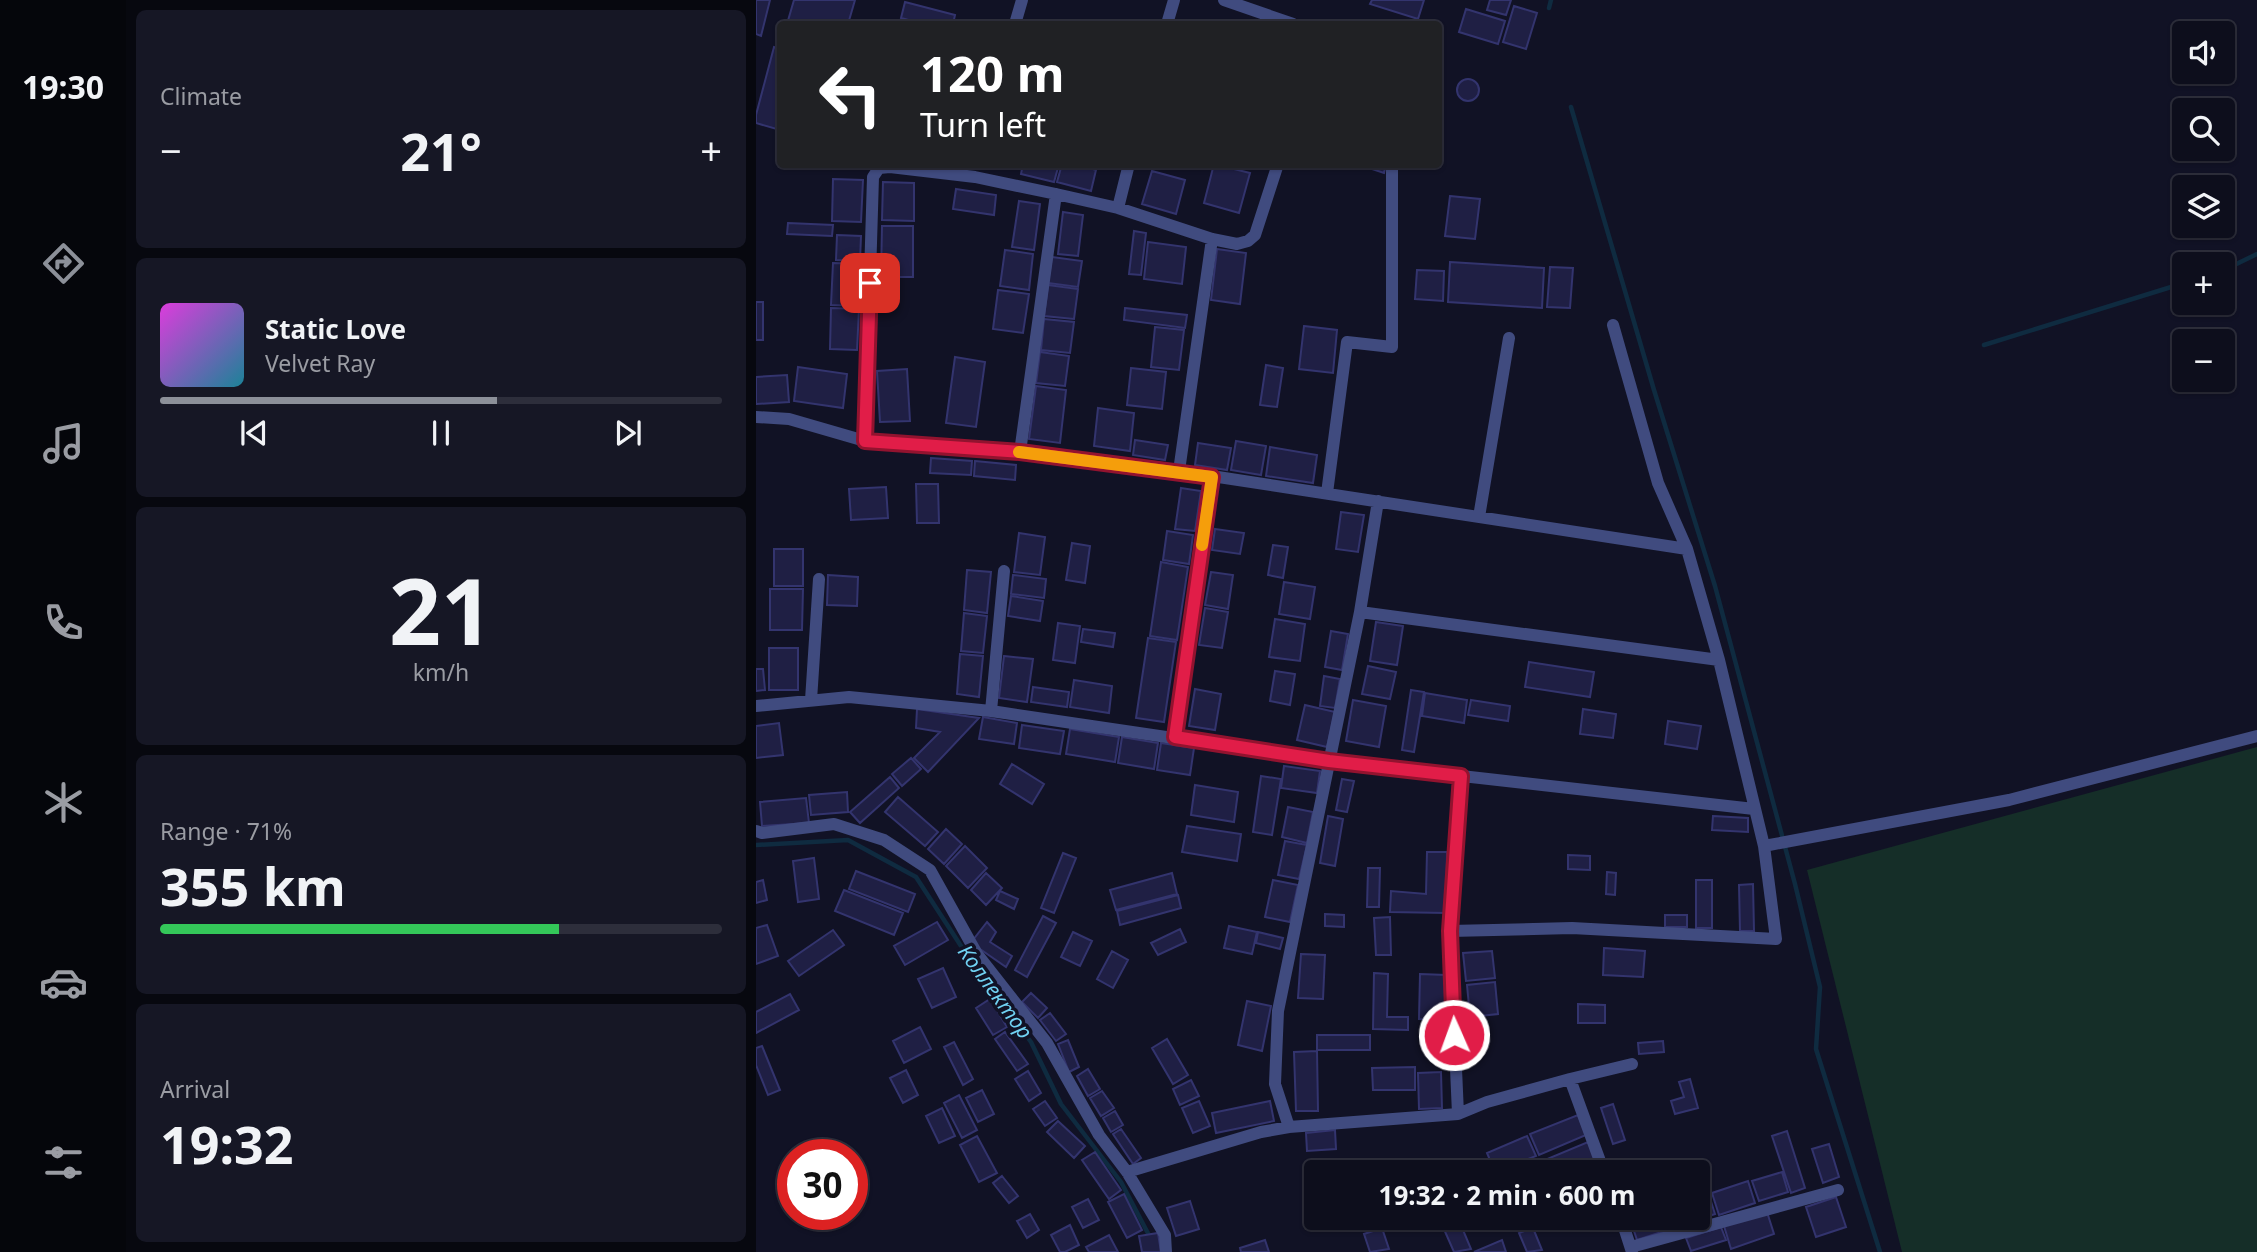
<!DOCTYPE html>
<meta charset="utf-8">
<style>
:root{--surface:#0d0e1c;--page:#161725;--text:#f1f3f6;--muted:#9a9ca3;--line:#2d2e3b;--accent:#8c9099}
body{margin:0;font-family:"Noto Sans",sans-serif;background:var(--page);color:var(--text);height:100vh;display:flex;flex-direction:column;font-size:26px;white-space:nowrap}
*{box-sizing:border-box;margin:0}
p{font-size:23px;color:var(--muted)}
.icon{flex:none;width:38px;height:38px;fill:none;stroke:currentColor;stroke-width:2;stroke-linecap:round;stroke-linejoin:round}
.map{position:relative;flex:1;overflow:hidden}
.details{display:flex;flex-direction:column;gap:10px;padding:10px;background:#07080f;width:630px}
.details>*{flex:none}
.top-card{position:absolute;left:21px;top:21px;width:665px;height:147px;border-radius:7px;box-shadow:0 2px 5px #0004,0 0 0 2px var(--line);background:#202124;color:#fff;overflow:hidden}
.buttons{position:absolute;left:1416px;top:21px;display:grid;gap:14px}
.buttons a{display:grid;place-items:center;width:63px;height:63px;border-radius:7px;background:var(--surface);box-shadow:0 2px 5px #0004,0 0 0 2px var(--line);font-size:35px}
.speed{position:absolute;left:21px;top:1139px;display:flex;gap:14px;font-size:35px;font-weight:700;text-align:center}
.speed>*{display:grid;place-content:center;width:91px;height:91px;border-radius:50%;background:var(--surface);box-shadow:0 2px 5px #0004,0 0 0 2px var(--line);line-height:1}
.speed .limit{border:10px solid #d22;background:#fff;color:#111}
.pin{position:absolute;display:grid;place-items:center;width:60px;height:60px;color:#fff;margin:-30px;border-radius:14px;box-shadow:0 4px 10px #0006}
.me{position:absolute;width:77px;margin:-38px;rotate:358deg;stroke-linejoin:round;filter:drop-shadow(0 0 5px #0008)}
.turn{display:flex;align-items:center;gap:24px;height:147px;padding:0 28px;font-size:32px}
.turn .icon{width:91px;height:91px;stroke-width:2.5}
.turn b{display:block;font-size:49px;line-height:60px}
.big{font-size:52px;font-weight:700;line-height:1.1}
.details .tile{flex:1;display:flex;flex-direction:column;justify-content:center;gap:10px;min-width:0;padding:0 24px;border-radius:10px;background:var(--page)}
.details .dial{align-items:center;gap:0}
.dial b{font-size:91px;line-height:1}
.song{display:flex;align-items:center;gap:21px}
.cover{width:84px;height:84px;border-radius:10px;background:linear-gradient(135deg,hsl(300 70% 55%),hsl(190 70% 35%))}
.played{height:7px;border-radius:4px;background:linear-gradient(90deg,var(--accent) 60%,var(--line) 60%)}
.keys{display:flex;justify-content:space-around;direction:ltr}
.heat{display:flex;justify-content:space-between;align-items:center;font-size:38px;direction:ltr}
.charge{height:10px;border-radius:5px;background:linear-gradient(90deg,#34c759 71%,var(--line) 0)}
.trip{position:absolute;left:548px;top:1160px;width:406px;height:70px;border-radius:7px;background:var(--surface);box-shadow:0 2px 5px #0004,0 0 0 2px var(--line);font-weight:700;line-height:70px;text-align:center}
main{display:flex;flex:1;min-height:0}
.dock{display:flex;flex-direction:column;width:126px;justify-content:space-around;align-items:center;background:#05060b;color:var(--muted)}
.dock .icon{width:49px;height:49px}
.dock .current{color:var(--accent)}
.dock b{font-size:32px;color:var(--text)}
.map>svg:first-child{display:block}
.green{fill:#152e28}
.lines{fill:none;stroke-linecap:round;stroke-linejoin:round}
.stream{stroke:#0f2b40;stroke-width:4.5}
.building{fill:#1f1f44;stroke:#33346e;stroke-width:2}
.street{stroke:#404b7f;stroke-width:12}
.route-casing{stroke:#92132f;stroke-width:18}
.route{stroke:#e11d48;stroke-width:12}
.slow{stroke:#f59e0b;stroke-width:12}
.labels{text-anchor:middle;stroke-width:7;stroke-linejoin:round;paint-order:stroke}
.water-label{font-size:21px;font-style:italic;fill:#70d1f2;stroke:#111225}
</style>
<main>
<nav class="dock">
<b>19:30</b>
<svg class="icon current" aria-label="directions" viewBox="0 0 24 24"><path d="M12 3l9 9-9 9-9-9zM9 14v-3h6M13 9l2 2-2 2"/></svg>
<svg class="icon" aria-label="music" viewBox="0 0 24 24"><path d="M9 18V5l10-2v13"/><circle cx="6" cy="18" r="3"/><circle cx="16" cy="16" r="3"/></svg>
<svg class="icon" aria-label="phone" viewBox="0 0 24 24"><path d="M5 4h4l2 5-3 2q2 4 5 5l2-3 5 2v4C11 20 4 13 5 4z"/></svg>
<svg class="icon" aria-label="climate" viewBox="0 0 24 24"><path d="M12 3v18M4 7l16 10M4 17L20 7"/></svg>
<svg class="icon" aria-label="car" viewBox="0 0 24 24"><path d="M5 17H2v-5l4-1 3-4h7l3 4 3 1v5h-3M9 17h6M6 11h13"/><circle cx="7" cy="17" r="2"/><circle cx="17" cy="17" r="2"/></svg>
<svg class="icon" aria-label="filters" viewBox="0 0 24 24"><path d="M4 7h16M4 17h16"/><circle cx="9" cy="7" r="2"/><circle cx="15" cy="17" r="2"/></svg>
</nav>
<section class="details">
<div class="tile"><p>Climate</p>
<div class="heat"><a>−</a><b class="big">21°</b><a>+</a></div>
</div>
<div class="tile">
<div class="song"><i class="cover"></i><div><b>Static Love</b><p>Velvet Ray</p></div></div>
<div class="played"></div>
<div class="keys"><svg class="icon" aria-label="previous" viewBox="0 0 24 24"><path d="M18 5L8 12l10 7zM5 5v14"/></svg><svg class="icon" aria-label="pause" viewBox="0 0 24 24"><path d="M8 5v14M16 5v14"/></svg><svg class="icon" aria-label="next" viewBox="0 0 24 24"><path d="M6 5l10 7-10 7zM19 5v14"/></svg></div>
</div>
<div class="tile dial"><b>21</b><p>km/h</p></div>
<div class="tile"><p>Range · 71%</p><b class="big">355 km</b><div class="charge"></div></div>
<div class="tile"><p>Arrival</p><b class="big">19:32</b></div>
</section>
<div class="map">
<svg width="1501" height="1252" viewBox="0 0 1501 1252">
<rect width="100%" height="100%" fill="#111225"/>
<path class="green" d="M1501,747V1252H1146L1051,870Z"/>
<g class="lines">
<path class="stream" d="M793,8L795,0
M815,107L898,390L959,586L1039,884L1064,987L1060,1049L1124,1252
M1466,271L1501,254
M1228,345L1428,283
M0,845L92,840L160,877L220,969L275,1042L305,1104L365,1182L395,1239"/>
</g>
<path class="building" d="M0,0H14L5,36L0,34Z
M38,0H99L92,24H31Z
M616,0H668L662,19L614,4Z
M734,0H755L750,15L731,10Z
M149,2L199,15L197,24H168L145,18Z
M758,6L781,13L770,49L747,42Z
M710,9L749,21L742,44L703,32Z
M18,47L24,49V130L0,123V115Z
M701 90a11 11 0 1 1 22 0a11 11 0 1 1-22 0Z
M267,164H303L298,182L265,174Z
M306,164H320L340,170L335,191L301,182Z
M458,164L494,173L483,213L448,203Z
M601,164H630L628,173Z
M396,171L429,180L420,214L386,204Z
M77,179L107,180L105,222L76,221Z
M127,182L158,183V221L126,220Z
M200,189L240,195L238,215L197,209Z
M694,196L724,199L719,239L689,236Z
M263,201L284,204L278,250L256,247Z
M307,212L327,215L322,256L302,254Z
M32,223L77,225L76,236L31,234Z
M126,226H157V277H125Z
M378,231L390,233L385,275L373,274Z
M81,235L105,236L104,261L80,260Z
M392,242L430,247L426,284L388,279Z
M461,249L490,253L484,304L455,300Z
M249,250L277,254L273,290L244,286Z
M296,257L326,261L322,287L292,283Z
M694,262L788,268L786,308L692,302Z
M77,263L104,264L102,306L75,305Z
M794,267L817,268L814,308L791,307Z
M661,270L688,271L687,301L659,299Z
M292,285L322,289L318,319L288,316Z
M242,290L273,294L267,333L237,329Z
M0,302H7V340H0Z
M75,308L103,309L101,350L74,349Z
M369,308L431,315L429,328L368,320Z
M288,319L318,322L314,353L285,350Z
M548,326L581,330L577,373L543,369Z
M399,327L428,330L423,370L395,367Z
M284,352L313,356L309,386L280,383Z
M199,357L229,362L220,427L190,423Z
M510,365L527,368L521,407L504,405Z
M42,367L91,374L87,408L38,401Z
M375,368L410,372L406,409L371,405Z
M151,369L154,421L124,422L121,371Z
M31,375L33,402L0,404V377Z
M280,386L310,390L304,443L273,439Z
M342,408L378,413L374,451L338,446Z
M379,440L412,445L409,460L377,455Z
M480,441L510,446L505,475L475,470Z
M442,443L475,448L471,470L439,465Z
M514,447L561,455L557,483L510,476Z
M175,458L216,461L215,475L174,473Z
M219,461L260,465L259,480L218,476Z
M160,484H182L183,523H161Z
M130,487L132,518L95,520L93,489Z
M425,488L445,491L439,531L419,529Z
M585,512L608,515L602,552L580,549Z
M459,529L488,533L484,554L456,550Z
M411,531L437,535L433,564L407,560Z
M263,533L289,537L284,575L258,572Z
M316,543L334,546L329,583L310,580Z
M517,545L532,547L527,578L512,575Z
M18,549H47V586H18Z
M405,562L432,567L421,640L394,636Z
M211,570L235,572L231,613L208,610Z
M455,572L477,575L472,609L449,605Z
M72,575L102,577L101,606L71,605Z
M257,575L290,579L288,598L255,594Z
M528,582L559,587L554,619L523,614Z
M14,589H47L46,630H14Z
M255,596L287,601L284,621L252,616Z
M449,608L472,612L466,648L443,645Z
M208,613L231,616L227,653L205,651Z
M519,619L549,624L544,661L513,657Z
M620,622L647,626L641,665L614,661Z
M302,623L324,626L319,663L297,660Z
M327,629L359,633L357,647L325,642Z
M575,631L592,634L586,670L569,667Z
M392,638L420,642L408,722L380,718Z
M13,648H42V690H13Z
M204,654L227,656L223,697L201,694Z
M248,656L277,659L271,702L243,698Z
M773,662L838,672L834,697L769,687Z
M612,666L640,672L634,699L606,694Z
M0,669H7L9,690L0,691Z
M519,671L539,674L534,705L514,701Z
M568,676L584,679L579,708L564,706Z
M318,680L356,686L353,713L314,707Z
M277,687L313,692L311,707L275,702Z
M439,689L465,694L459,730L433,726Z
M655,690L668,692L658,752L646,750Z
M669,693L711,700L708,723L666,716Z
M597,700L630,706L623,747L590,741Z
M715,700L754,706L752,721L712,715Z
M549,705L579,712L571,747L541,740Z
M161,709L223,718L172,772L158,758L184,732L160,728Z
M827,709L860,714L857,738L824,734Z
M227,717L261,723L258,744L223,739Z
M912,721L945,726L941,749L909,744Z
M23,723L27,755L0,758V726Z
M266,725L308,731L304,754L263,748Z
M314,729L363,737L359,762L310,754Z
M366,737L402,743L398,769L362,763Z
M405,743L438,748L434,775L401,770Z
M155,758L165,769L146,786L136,774Z
M256,764L288,784L276,804L244,784Z
M528,766L564,771L561,793L525,788Z
M505,776L525,779L516,835L497,832Z
M134,777L143,788L104,823L94,812Z
M586,779L598,781L591,812L580,810Z
M439,785L482,792L478,822L435,815Z
M91,792L92,812L55,815L53,795Z
M142,797L182,832L169,846L129,812Z
M50,798L53,823L6,826L4,802Z
M532,807L557,812L551,843L526,837Z
M572,816L587,819L579,866L564,863Z
M957,816L992,818V832L956,830Z
M431,826L485,834L481,861L426,852Z
M190,829L206,844L188,864L172,849Z
M529,841L551,845L543,879L522,875Z
M209,846L231,868L212,888L190,866Z
M671,852H691L690,913L634,912L635,891L670,894Z
M307,853L320,858L298,913L285,908Z
M812,855L834,856V870L812,869Z
M58,858L63,899L42,902L37,861Z
M612,868H624L623,907H611Z
M100,871L159,894L152,912L93,889Z
M851,872L860,873L859,895L850,894Z
M230,873L246,888L230,905L215,890Z
M416,873L421,894L360,910L354,890Z
M7,880L11,900L0,903V882Z
M517,880L542,885L534,922L509,917Z
M940,880H956V928H940Z
M997,884L998,931H984L983,885Z
M88,890L147,913L138,935L79,911Z
M244,891L262,899L258,909L240,900Z
M422,895L425,908L364,925L361,911Z
M569,914L588,915V927L569,926Z
M909,915H931V927H909Z
M287,916L300,923L271,977L259,970Z
M634,917L635,955H620L618,918Z
M181,922L192,940L149,965L138,946Z
M231,922L240,932L234,942L256,956L250,967L224,949L217,940Z
M11,925L22,956L0,964V928Z
M473,926L501,932L496,954L468,948Z
M424,929L430,942L402,955L395,943Z
M77,930L88,945L43,976L32,961Z
M317,932L336,941L324,966L305,957Z
M502,932L527,938L524,949L500,943Z
M848,948L889,951L887,977L847,975Z
M356,951L372,960L357,988L341,979Z
M736,951L739,978L710,981L707,953Z
M545,954L569,955L567,999L542,998Z
M187,968L200,997L176,1008L162,979Z
M618,973L632,974L631,1017H652V1030L617,1029Z
M664,974L690,975L689,1020L663,1019Z
M739,982L742,1014L714,1017L711,985Z
M275,993L291,1008L282,1018L266,1002Z
M34,994L43,1010L0,1033V1012Z
M234,999L251,1027L237,1035L220,1008Z
M491,1001L515,1006L506,1051L482,1045Z
M822,1004L849,1005V1023H822Z
M294,1013L310,1034L300,1041L284,1020Z
M164,1027L175,1049L148,1063L137,1041Z
M249,1032L272,1064L261,1071L239,1039Z
M561,1035H614V1050H561Z
M411,1039L432,1075L417,1084L396,1048Z
M312,1040L323,1067L313,1072L302,1044Z
M907,1041L908,1052L883,1054L882,1043Z
M198,1042L217,1079L207,1085L188,1047Z
M6,1046L24,1090L12,1095L0,1065V1048Z
M561,1051L562,1111H540L538,1052Z
M659,1067V1090H617L616,1068Z
M332,1069L344,1089L332,1096L321,1076Z
M150,1070L162,1095L147,1103L134,1078Z
M272,1071L285,1093L273,1101L259,1079Z
M685,1072L686,1108L663,1109L662,1073Z
M934,1079L942,1108L919,1114L915,1101L928,1097L923,1082Z
M435,1080L443,1096L424,1105L417,1089Z
M226,1090L238,1114L222,1122L210,1098Z
M346,1091L358,1108L345,1116L334,1098Z
M203,1095L221,1130L206,1138L188,1103Z
M289,1101L301,1118L289,1126L277,1109Z
M443,1101L454,1126L437,1133L426,1108Z
M514,1101L518,1121L460,1133L456,1113Z
M857,1104L869,1140L857,1144L845,1108Z
M186,1108L199,1136L183,1143L170,1116Z
M359,1111L367,1125L355,1132L347,1118Z
M822,1115L830,1135L783,1155L774,1134Z
M302,1121L329,1146L318,1158L291,1132Z
M365,1129L385,1158L377,1164L357,1134Z
M579,1130L580,1149L551,1151L550,1133Z
M1031,1131L1049,1188L1035,1193L1016,1136Z
M221,1136L241,1173L223,1182L204,1145Z
M771,1136L780,1156L739,1172L731,1153Z
M832,1142L840,1160L810,1172H788L784,1162Z
M1073,1144L1083,1177L1067,1183L1056,1149Z
M339,1152L365,1190L353,1199L326,1160Z
M1026,1172L1032,1192L1003,1201L996,1181Z
M246,1176L262,1196L253,1203L237,1183Z
M992,1181L999,1203L963,1215L956,1193Z
M952,1192L959,1214L920,1226L917,1218H942V1195Z
M368,1194L386,1230L371,1238L352,1202Z
M1080,1197L1090,1227L1060,1237L1050,1207Z
M332,1199L343,1220L327,1228L316,1207Z
M434,1201L443,1229L420,1236L411,1208Z
M1011,1212L1018,1234L975,1249L968,1226Z
M274,1214L283,1230L271,1238L261,1221Z
M683,1218H702L715,1249L698,1252Z
M888,1218H915L918,1228L881,1240L875,1222Z
M314,1225L323,1245L309,1252H304L295,1235Z
M965,1227L970,1240L935,1251L930,1238Z
M626,1228L633,1249L614,1252L608,1234Z
M777,1228L786,1250L771,1252L763,1233Z
M402,1233L405,1252H386L383,1236Z
M353,1235L362,1252H333L330,1247Z
M509,1240L513,1252H485L484,1248Z
M746,1240L750,1252H718Z"/>
<g class="lines">
<path class="street" d="M468,0L537,24
M259,24L266,0
M411,24L418,0
M362,208L373,164
M0,417L33,419L109,441L264,452L423,471L931,549
M109,441L117,177L123,168L134,167L219,177L300,194L362,208L456,239L481,244L492,241L499,235L522,164
M264,452L300,194
M423,471L456,239
M571,493L591,342L636,347V164
M723,517L753,338
M604,612L963,660
M55,700L63,579
M0,706L93,697L235,711L573,761L998,809
M235,711L248,571
M419,737L456,477
M0,831L6,833L78,824L128,840L174,870L221,954L291,1043L343,1135L371,1172L409,1235L410,1252
M1008,846L1253,800L1501,736
M694,931L816,928L1020,939L1008,846L963,660L931,549L902,483L857,325
M814,1079L848,1172
M702,1114L694,931L705,776
M533,1127L519,1084L522,1011L604,612L622,501
M371,1172L505,1132L533,1127L702,1114L731,1102L814,1079L876,1064
M865,1218L876,1252
M875,1247L1082,1190"/>
</g>
<g class="lines">
<g class="route-casing">
<path id="route" d="M114,283L109,441L264,452L456,477L419,737L573,761L705,776L694,931L698,1035"/>
</g>
<use href="#route" class="route"/>
<path class="slow" d="M263,452L456,477L446,545"/>
</g>
<g class="labels">
<g class="water-label">
<text transform="translate(239 992) rotate(54)" y="7">Коллектор</text>
</g>
</g>
</svg>
<div class="buttons">
<a><svg class="icon" aria-label="sound" viewBox="0 0 24 24"><path d="M4 9h4l5-4v14l-5-4H4zM17 9q2 3 0 6"/></svg></a>
<a><svg class="icon" aria-label="search" viewBox="0 0 24 24"><circle cx="10" cy="10" r="6"/><path d="M15 15l6 6"/></svg></a>
<a><svg class="icon" aria-label="layers" viewBox="0 0 24 24"><path d="M12 4l9 5-9 5-9-5zM3 14l9 5 9-5"/></svg></a>
<a>+</a>
<a>−</a>
</div>
<div class="speed"><div class="limit">30</div></div>
<div class="pin" style="left:114px;top:283px;background:#d93025"><svg class="icon" aria-label="arrive" viewBox="0 0 24 24"><path d="M6 21V4h12l-3 4 3 4H6"/></svg></div>
<svg class="me" style="left:698px;top:1035px" viewBox="-20 -20 40 40"><circle r="17" fill="#e11d48" stroke="#fff" stroke-width="3"/><path d="M0-11L8 9 0 5-8 9z" fill="#fff"/></svg>
<div class="trip">19:32 · 2 min · 600 m</div>
<div class="top-card">
<div class="turn"><svg class="icon" aria-label="left" viewBox="0 0 24 24"><path d="M17 20v-9H6M10 6l-5 5 5 5"/></svg><div><b>120 m</b>Turn left</div></div>
</div>
</div>
</main>
